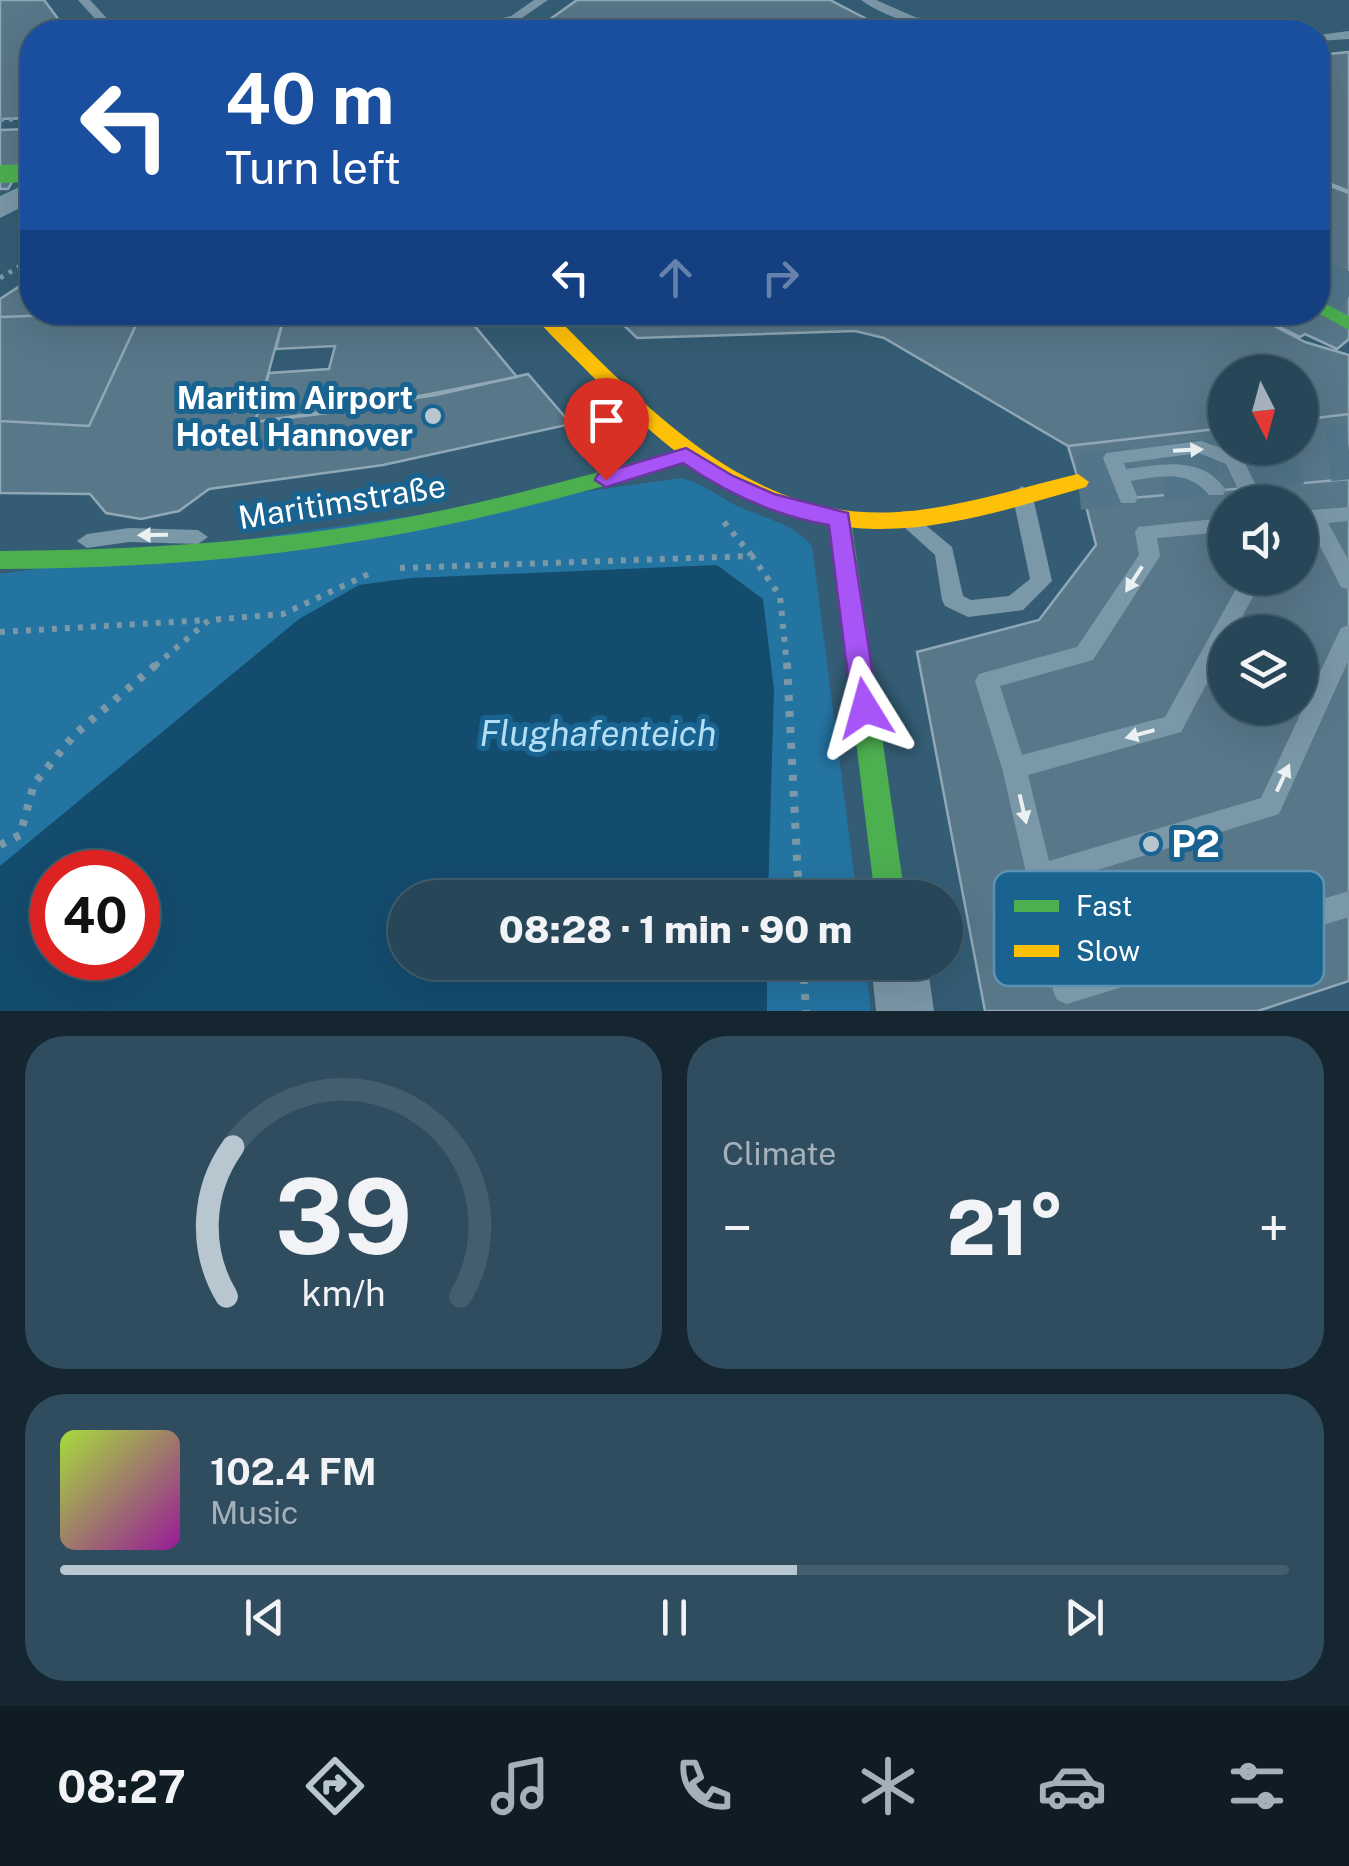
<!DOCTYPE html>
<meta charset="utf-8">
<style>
:root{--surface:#274658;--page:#2f4d5e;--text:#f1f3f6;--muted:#a4b1ba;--line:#435e6e;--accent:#b8c6cf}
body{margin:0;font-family:"Public Sans",sans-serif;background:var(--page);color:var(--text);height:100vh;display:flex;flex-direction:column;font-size:38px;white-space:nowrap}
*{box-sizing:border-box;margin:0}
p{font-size:32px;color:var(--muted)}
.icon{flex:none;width:55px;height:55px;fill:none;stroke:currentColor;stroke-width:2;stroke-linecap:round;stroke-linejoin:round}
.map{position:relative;height:1011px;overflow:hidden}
.details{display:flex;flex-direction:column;gap:25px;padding:25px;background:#152630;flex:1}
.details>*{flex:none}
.top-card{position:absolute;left:20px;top:20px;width:1310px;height:305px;border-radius:40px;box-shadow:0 10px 40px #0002,0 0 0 2px var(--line);background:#1a4fa0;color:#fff;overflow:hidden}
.needle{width:65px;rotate:174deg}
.buttons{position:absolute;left:1208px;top:355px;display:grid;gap:20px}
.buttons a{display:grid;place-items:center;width:110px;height:110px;border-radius:50%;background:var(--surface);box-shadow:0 10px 40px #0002,0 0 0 2px var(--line);font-size:50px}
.speed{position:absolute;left:30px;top:850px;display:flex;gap:20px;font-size:50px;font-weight:700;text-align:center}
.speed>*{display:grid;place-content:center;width:130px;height:130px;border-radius:50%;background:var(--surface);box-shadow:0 10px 40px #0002,0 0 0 2px var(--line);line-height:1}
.speed .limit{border:15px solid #d22;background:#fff;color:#111}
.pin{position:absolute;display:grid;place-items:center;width:85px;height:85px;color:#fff;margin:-102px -42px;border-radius:50% 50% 50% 0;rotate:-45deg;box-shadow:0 0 10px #0007}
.pin .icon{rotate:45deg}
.me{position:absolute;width:110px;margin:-55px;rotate:352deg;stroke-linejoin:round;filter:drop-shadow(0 0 8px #0008)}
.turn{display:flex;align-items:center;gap:35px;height:210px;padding:0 40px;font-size:45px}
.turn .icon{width:130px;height:130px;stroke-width:2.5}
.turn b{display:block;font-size:70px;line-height:85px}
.lanes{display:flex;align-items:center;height:95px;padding:0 40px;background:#0003;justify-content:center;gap:50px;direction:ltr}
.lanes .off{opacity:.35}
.big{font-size:75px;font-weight:800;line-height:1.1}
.details .tile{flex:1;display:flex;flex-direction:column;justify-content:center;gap:15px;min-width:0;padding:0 35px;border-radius:40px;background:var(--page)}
.details .dial{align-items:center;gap:0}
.dial svg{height:260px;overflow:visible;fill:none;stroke:var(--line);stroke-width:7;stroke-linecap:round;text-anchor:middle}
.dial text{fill:var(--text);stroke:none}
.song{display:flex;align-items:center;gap:30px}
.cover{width:120px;height:120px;border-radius:15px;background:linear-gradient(135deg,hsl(80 70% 55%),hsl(300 70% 35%))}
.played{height:10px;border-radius:5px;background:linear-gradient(90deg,var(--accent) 60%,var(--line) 60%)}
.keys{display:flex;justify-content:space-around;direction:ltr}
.heat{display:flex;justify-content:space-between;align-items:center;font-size:55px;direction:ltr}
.details .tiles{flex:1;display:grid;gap:25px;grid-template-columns:1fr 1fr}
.tile:last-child{grid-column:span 2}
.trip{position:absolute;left:388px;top:880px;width:575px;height:100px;border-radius:50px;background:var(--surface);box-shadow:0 10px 40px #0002,0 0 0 2px var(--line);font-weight:800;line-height:100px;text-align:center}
.tab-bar{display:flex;height:160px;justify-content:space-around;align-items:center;background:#101c23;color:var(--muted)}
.tab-bar .icon{width:70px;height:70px}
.tab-bar .current{color:var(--accent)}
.tab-bar b{font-size:45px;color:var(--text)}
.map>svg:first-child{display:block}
.green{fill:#2474a2;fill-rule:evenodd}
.water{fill:#144c6e;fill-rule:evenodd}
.building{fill:#587789;stroke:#90a8b6;stroke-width:2.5;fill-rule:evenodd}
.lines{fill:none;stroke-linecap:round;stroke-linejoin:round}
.secondary-tunnel-far1{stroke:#52758a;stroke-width:44;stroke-dasharray:44 22;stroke-linecap:butt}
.secondary-tunnel{stroke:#52758a;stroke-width:56;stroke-dasharray:56 28;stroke-linecap:butt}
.path-far3{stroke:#7b98a8;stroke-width:4;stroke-dasharray:4 5;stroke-linecap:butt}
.path-far2{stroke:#7b98a8;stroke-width:5;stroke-dasharray:4 6;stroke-linecap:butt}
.path-far1{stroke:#7b98a8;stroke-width:6;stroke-dasharray:5 8;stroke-linecap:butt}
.path{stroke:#7b98a8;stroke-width:8;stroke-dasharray:6 10;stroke-linecap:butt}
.lane{fill:#7b98a8;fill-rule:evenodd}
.street{fill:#7b98a8;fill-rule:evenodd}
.fast{fill:#4caf50;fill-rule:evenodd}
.slow{fill:#ffc107;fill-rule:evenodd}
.fast-bridge-far1{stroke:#4caf50;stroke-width:14}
.fast-bridge{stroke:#4caf50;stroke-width:18}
.oneway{fill:#ebf0f2}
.route{fill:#a855f7;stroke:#6d37a1;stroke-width:2.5}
.poi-dot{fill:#b8c6cf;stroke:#196390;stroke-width:4}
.labels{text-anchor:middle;stroke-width:10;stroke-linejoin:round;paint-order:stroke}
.poi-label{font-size:32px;font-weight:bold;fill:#fff;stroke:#196390;text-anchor:end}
.street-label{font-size:32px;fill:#fff;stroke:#196390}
.water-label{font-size:35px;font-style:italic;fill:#b3def6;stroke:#196390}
.near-poi-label{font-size:38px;font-weight:bold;fill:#fff;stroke:#196390;text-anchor:start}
.key{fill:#196390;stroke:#5e92b1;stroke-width:2.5}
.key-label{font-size:28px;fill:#fff}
</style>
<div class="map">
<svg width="1349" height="1011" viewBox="0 0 1349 1011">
<rect width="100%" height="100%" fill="#345d75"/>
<path class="green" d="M681,478C703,484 718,496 737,506C765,519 791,522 812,546L857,897L405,898V962L865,963L871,1011H0V574ZM52,872H138V958H52Z"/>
<path class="water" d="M717,565L763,599L774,690L768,897L405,898V962L767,963V1011H0V866L299,619L359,585L412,578ZM52,872H138V958H52Z"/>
<path class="building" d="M0,0H44L68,32H32V118L0,119Z
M577,0H830L884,28L880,32H532Z
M1349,52V191L1318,179V55Z
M32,118V147L8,189H0V119Z
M32,118V125L27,129L0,130V119Z
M1318,181L1349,193V339L1337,349L1305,334L1300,337L1256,316L1260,312H1318V274L1321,269L1318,261Z
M32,278V312H137L0,317V299Z
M142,312H285L255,422L436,395L528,374L571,424L383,465L209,489L179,511L141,519L106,513L90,494L0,493V421L89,426Z
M142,312L89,426L0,421V317Z
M285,312H463L517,377L343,411L255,422L269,373L329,369L335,346L276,349Z
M610,312H1248L1305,342L1349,355V414L1300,420V372H1225V428L1068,446L884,338L855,331L637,338Z
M1349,414V479L1085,502L1068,446L1225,428V448H1300V420Z
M1349,479V981L1258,1011H985L917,652L1039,620L1096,545L1085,502ZM1225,502H1300V578H1225ZM1225,632H1300V708H1225Z"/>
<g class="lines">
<path class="secondary-tunnel-far1" d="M1318,280L1349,296"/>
<path class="secondary-tunnel" d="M1078,482L1349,451"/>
<path class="path-far3" d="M0,120L32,119"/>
<path class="path-far2" d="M0,278L32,259
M479,312L503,325"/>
<path class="path-far1" d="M586,444L611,433
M724,522L751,555
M400,568L752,556L780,596L787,666
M0,632L207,620
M155,666L209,620L283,614L373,572"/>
<path class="path" d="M787,663L799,898
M0,845L20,835L34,784L75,734L158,663
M803,962L806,1011"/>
<path class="lane" d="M78,0H90L115,27L125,32H107Z
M534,0H548L519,20L486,30L283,32L289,28L486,22L511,16Z
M861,0H876L915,17L999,32C954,35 898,26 861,0Z
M1349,31V39L1318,41V35Z
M1201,441L1241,455L1264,502H1244L1226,464L1199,453L1124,463L1126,469C1163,464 1202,455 1226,490L1223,495H1209C1188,469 1161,476 1131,481L1138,498L1135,503H1121L1103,458L1106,453Z
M1022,486L1032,493L1052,581L1023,610L968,617L945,606L942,600L935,555L894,518L904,511L911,513L952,547L963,596L971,600L1009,596L1030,579L1012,493Z
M1349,507V521L1328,523L1349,561V589L1341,587L1309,525H1300V511Z
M1225,518V532L1157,538L1160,556L1093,660L1000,686L1022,755L1165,717L1242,578H1263L1234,632H1225V649L1181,732L1028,775L1049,861L1261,798L1338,634L1341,628L1349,625V659L1279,814L1055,883L1077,973L1349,891V917L1067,1004L1057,1000L1053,990L1002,768L975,681L979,674L1077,647L1139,555L1135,532L1138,527Z
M129,528L198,530L208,537L198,544L129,542L87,548L77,541L87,534Z"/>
<path class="street" d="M28,183L32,184V202L0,218V196Z
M871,962H927L934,1011H876Z"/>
<path class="fast" d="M1318,300L1349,316V330L1316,312Z
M686,448L697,455L694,460C580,494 465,525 347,543C232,562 117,568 0,569V551C146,550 291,541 434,512C519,495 602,471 686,448Z
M840,511L851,519L905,898H875L829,519Z"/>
<path class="slow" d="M531,312H551C647,408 750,522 898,512C959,508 1019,488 1078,474L1089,482L1086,487C1020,506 946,530 876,529C758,527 668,453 589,373C570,353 548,334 531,312Z"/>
<path class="fast-bridge-far1" d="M11,174L32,173"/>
<path class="fast-bridge" d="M0,174L32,173"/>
</g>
<defs><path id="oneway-solid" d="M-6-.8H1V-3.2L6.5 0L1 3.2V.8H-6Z" transform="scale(2.5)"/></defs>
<g class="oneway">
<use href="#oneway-solid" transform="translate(1188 450) rotate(-3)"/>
<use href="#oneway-solid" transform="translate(153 535) rotate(179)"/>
<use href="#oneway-solid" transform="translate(1134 579) rotate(123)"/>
<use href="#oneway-solid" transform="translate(1140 734) rotate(165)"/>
<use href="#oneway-solid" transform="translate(1283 778) rotate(-65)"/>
<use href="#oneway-solid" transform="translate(1023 809) rotate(77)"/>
</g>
<path class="route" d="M686,448L733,476L774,494L848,513L878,708L874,716L865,719L856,716L852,708L829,525C775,516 728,494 683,463L606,487L595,480L598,474Z"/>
<g class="poi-dot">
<circle cx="433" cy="416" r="10"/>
<circle cx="1151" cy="844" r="10"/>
</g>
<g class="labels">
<g class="poi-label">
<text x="413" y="409">Maritim Airport<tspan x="413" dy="37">Hotel Hannover</tspan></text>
</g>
<g class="street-label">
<text transform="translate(342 502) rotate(-9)" y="11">Maritimstraße</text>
</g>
<g class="water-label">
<text x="598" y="746">Flughafenteich</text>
</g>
<g class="near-poi-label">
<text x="1171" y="857">P2</text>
</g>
</g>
<rect x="994" y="871" width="330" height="115" rx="15" class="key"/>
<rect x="1014" y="900" width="45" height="12" fill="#4caf50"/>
<rect x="1014" y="945" width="45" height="12" fill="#ffc107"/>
<g class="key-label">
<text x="1076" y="916">Fast</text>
<text x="1076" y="961">Slow</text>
</g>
</svg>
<div class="buttons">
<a><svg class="needle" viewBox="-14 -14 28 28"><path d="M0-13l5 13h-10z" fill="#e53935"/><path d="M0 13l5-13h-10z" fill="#a4b1ba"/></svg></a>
<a><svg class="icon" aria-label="sound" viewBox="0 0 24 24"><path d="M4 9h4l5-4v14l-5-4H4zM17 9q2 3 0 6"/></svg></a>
<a><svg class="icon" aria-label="layers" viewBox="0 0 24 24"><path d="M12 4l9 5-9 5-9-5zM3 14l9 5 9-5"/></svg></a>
</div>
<div class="speed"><div class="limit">40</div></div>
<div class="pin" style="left:606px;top:480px;background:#d93025"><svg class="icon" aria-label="arrive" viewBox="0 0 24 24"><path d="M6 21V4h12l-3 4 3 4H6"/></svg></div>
<svg class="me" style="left:865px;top:708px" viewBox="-20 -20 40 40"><path d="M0-17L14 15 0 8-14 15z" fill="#a855f7" stroke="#fff" stroke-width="4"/></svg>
<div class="trip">08:28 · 1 min · 90 m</div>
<div class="top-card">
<div class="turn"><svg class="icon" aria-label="left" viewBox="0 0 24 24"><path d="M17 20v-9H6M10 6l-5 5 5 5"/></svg><div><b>40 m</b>Turn left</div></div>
<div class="lanes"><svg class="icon" aria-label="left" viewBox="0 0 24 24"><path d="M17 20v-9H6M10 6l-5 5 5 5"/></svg><svg class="icon off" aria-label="ahead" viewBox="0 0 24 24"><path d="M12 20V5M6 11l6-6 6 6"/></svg><svg class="icon off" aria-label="right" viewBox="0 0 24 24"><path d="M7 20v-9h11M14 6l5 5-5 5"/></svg></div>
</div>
</div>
<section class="details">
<div class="tiles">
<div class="tile dial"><svg viewBox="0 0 100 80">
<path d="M14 69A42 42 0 1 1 86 69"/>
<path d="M14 69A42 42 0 0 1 16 23" stroke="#b8c6cf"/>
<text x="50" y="56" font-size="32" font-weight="700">39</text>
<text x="50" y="72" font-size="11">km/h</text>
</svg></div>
<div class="tile"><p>Climate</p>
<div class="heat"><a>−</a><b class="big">21°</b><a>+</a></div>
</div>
<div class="tile">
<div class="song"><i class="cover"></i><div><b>102.4 FM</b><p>Music</p></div></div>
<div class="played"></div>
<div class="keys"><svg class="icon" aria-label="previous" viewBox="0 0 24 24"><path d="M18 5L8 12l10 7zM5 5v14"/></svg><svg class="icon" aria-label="pause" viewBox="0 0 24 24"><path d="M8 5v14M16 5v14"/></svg><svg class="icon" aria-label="next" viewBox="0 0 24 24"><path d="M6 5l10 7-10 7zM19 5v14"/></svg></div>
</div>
</div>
</section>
<nav class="tab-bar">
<b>08:27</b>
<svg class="icon current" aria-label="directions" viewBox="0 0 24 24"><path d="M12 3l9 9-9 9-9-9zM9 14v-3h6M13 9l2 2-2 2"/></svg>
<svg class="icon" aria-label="music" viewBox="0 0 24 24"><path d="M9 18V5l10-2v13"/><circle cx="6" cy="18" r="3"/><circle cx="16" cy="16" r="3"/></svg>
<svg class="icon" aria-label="phone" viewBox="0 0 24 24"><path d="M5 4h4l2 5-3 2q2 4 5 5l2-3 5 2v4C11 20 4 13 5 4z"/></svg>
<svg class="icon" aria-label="climate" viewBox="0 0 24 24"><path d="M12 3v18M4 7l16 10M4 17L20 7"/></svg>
<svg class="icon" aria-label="car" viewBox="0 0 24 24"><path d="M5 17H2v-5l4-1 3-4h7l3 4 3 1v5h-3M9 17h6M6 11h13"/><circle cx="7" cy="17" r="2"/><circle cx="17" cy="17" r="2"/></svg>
<svg class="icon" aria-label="filters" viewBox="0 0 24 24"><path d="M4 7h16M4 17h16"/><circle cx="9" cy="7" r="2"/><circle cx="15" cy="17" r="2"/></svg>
</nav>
